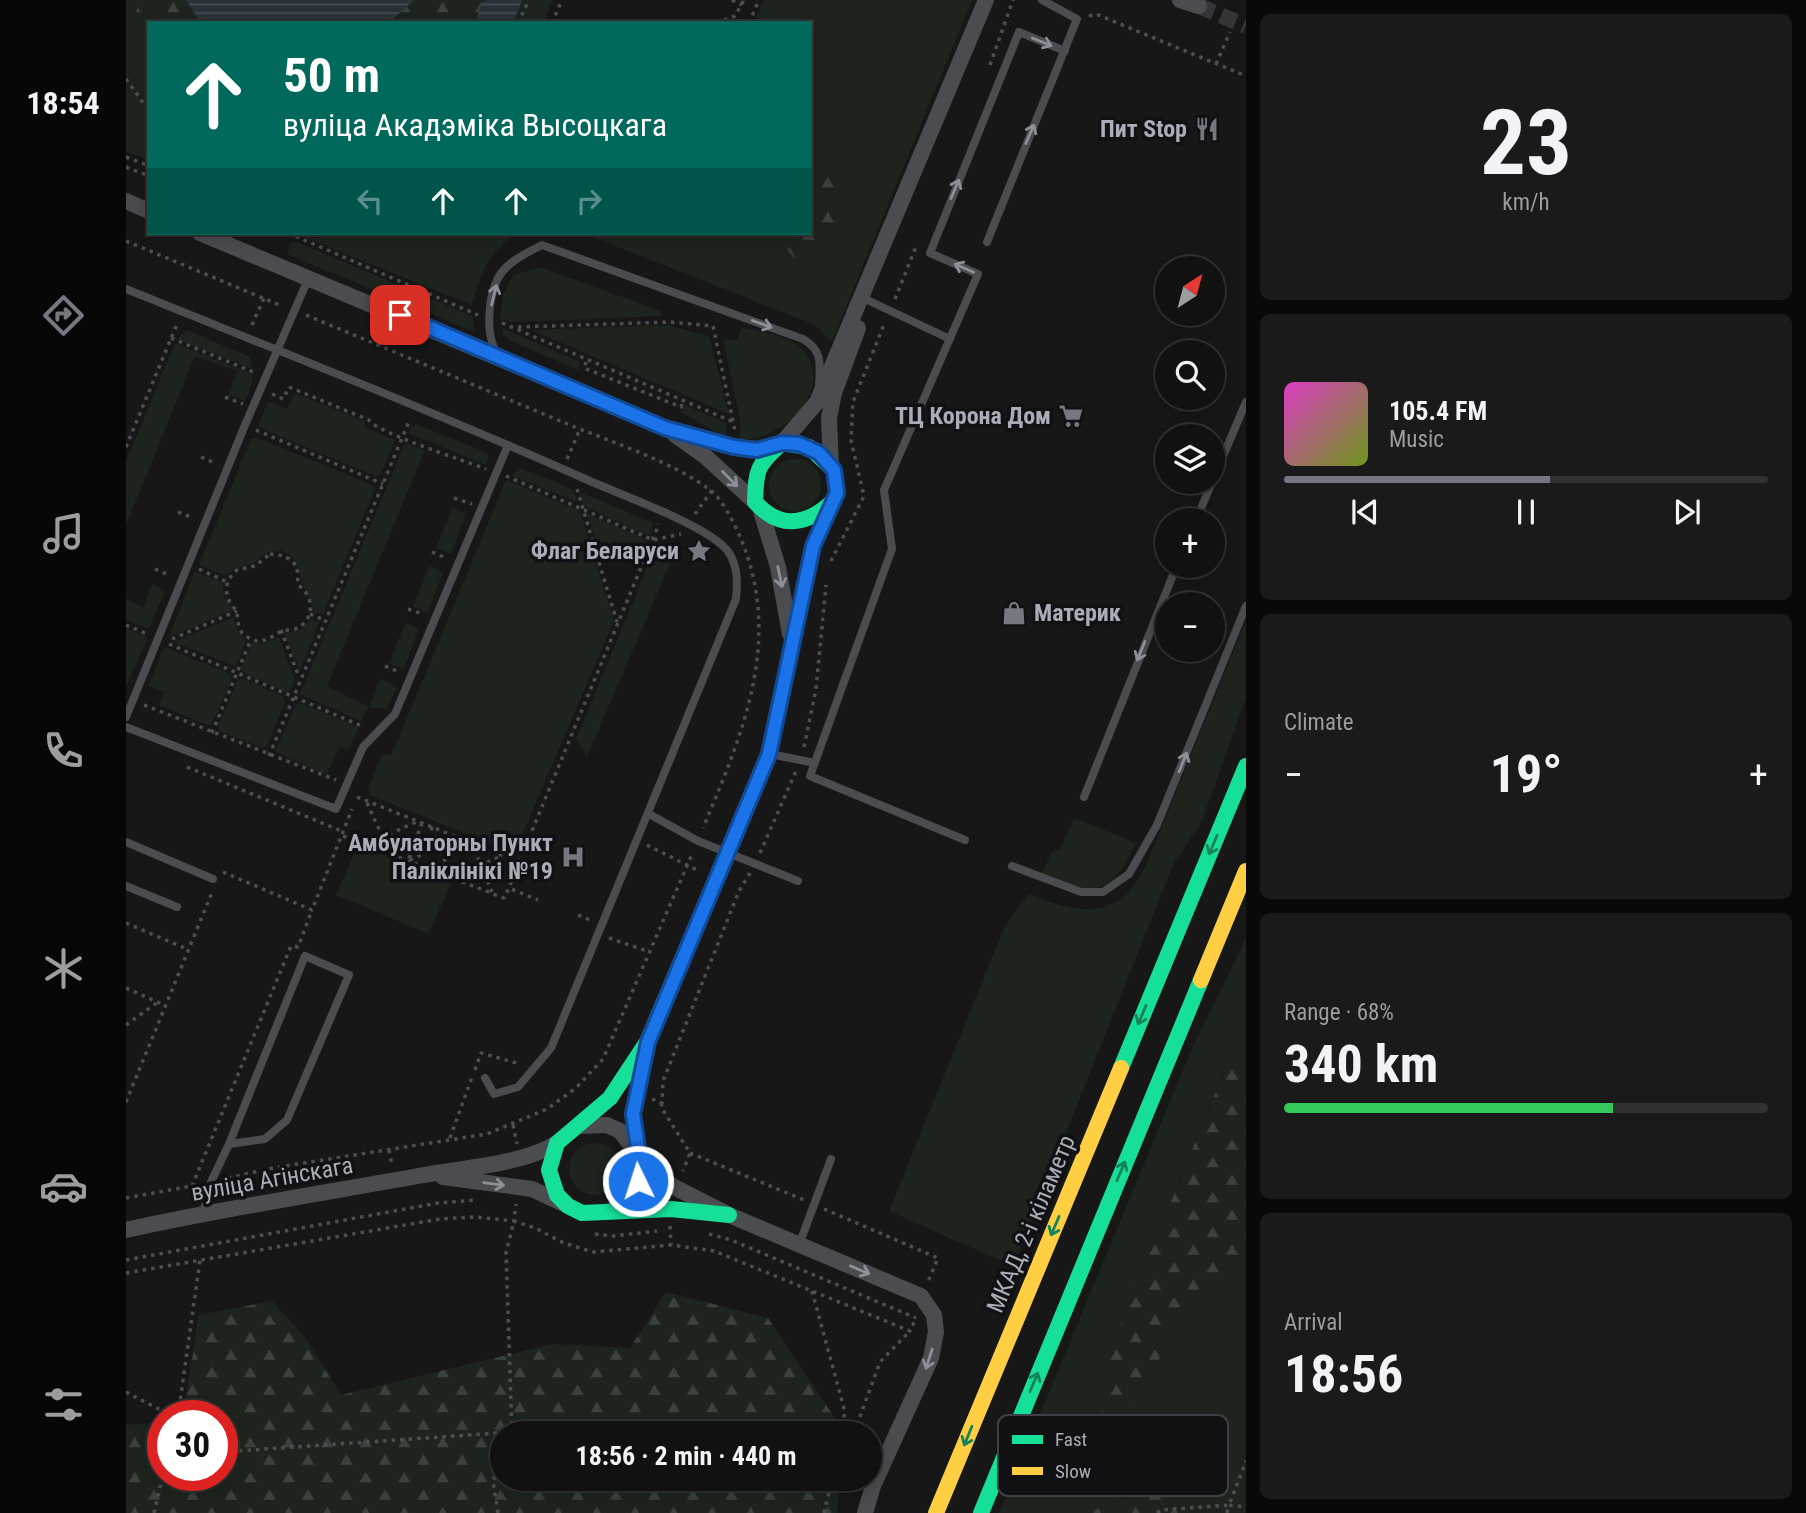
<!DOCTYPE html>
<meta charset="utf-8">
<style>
:root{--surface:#111;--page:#1a1a1a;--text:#f1f3f6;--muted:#9c9d9f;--line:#303131;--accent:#757880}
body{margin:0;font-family:"Roboto Condensed",sans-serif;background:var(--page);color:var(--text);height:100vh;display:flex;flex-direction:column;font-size:26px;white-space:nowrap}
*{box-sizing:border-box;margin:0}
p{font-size:23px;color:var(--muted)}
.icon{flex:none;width:38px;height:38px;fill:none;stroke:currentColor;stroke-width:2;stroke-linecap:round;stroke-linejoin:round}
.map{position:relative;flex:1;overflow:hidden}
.sheet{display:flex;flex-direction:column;gap:14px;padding:14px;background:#090909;width:560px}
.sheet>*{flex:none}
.top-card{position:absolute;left:21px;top:21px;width:665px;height:214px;border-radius:0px;box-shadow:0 4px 18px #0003,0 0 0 2px var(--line);background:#00695c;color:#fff;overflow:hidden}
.needle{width:46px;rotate:36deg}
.fabs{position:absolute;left:1029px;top:256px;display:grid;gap:14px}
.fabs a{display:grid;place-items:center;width:70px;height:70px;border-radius:50%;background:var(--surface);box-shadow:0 4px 18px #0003,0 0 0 2px var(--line);font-size:35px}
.speed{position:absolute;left:21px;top:1400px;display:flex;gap:14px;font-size:35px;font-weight:700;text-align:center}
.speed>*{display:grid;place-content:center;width:91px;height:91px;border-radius:50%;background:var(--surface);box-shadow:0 4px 18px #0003,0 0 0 2px var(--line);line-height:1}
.speed .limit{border:10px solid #d22;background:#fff;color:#111}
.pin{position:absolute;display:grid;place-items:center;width:60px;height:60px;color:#fff;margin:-30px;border-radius:14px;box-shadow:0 4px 10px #0006}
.me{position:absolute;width:77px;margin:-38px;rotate:356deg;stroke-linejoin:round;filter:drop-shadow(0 0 5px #0008)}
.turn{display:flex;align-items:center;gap:24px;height:147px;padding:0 21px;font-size:32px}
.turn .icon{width:91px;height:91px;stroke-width:2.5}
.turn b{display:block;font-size:49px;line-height:60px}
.lanes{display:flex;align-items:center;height:66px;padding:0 21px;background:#0003;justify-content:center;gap:35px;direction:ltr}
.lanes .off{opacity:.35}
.big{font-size:52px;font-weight:700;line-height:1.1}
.sheet .tile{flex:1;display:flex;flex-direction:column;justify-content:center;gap:10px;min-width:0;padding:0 24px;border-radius:10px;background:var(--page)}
.sheet .dial{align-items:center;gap:0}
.dial b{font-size:91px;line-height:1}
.song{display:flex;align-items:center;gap:21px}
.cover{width:84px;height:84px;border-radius:10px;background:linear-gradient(135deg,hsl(310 70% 55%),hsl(80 70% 35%))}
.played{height:7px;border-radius:4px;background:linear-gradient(90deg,var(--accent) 55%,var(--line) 55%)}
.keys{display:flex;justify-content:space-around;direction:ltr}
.heat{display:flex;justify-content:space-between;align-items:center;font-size:38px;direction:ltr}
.charge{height:10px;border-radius:5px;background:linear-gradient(90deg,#34c759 68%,var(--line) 0)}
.trip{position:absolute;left:364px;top:1421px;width:392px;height:70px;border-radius:35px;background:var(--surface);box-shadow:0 4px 18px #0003,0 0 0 2px var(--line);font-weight:700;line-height:70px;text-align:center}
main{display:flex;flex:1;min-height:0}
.tabs{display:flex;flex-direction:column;width:126px;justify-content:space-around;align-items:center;background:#070707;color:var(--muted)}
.tabs .icon{width:49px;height:49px}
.tabs .current{color:var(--accent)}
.tabs b{font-size:32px;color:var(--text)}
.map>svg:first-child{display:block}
.green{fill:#1d241e}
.forest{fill:url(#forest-firs)}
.water{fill:url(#water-rules)}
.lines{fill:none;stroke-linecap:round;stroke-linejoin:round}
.street-tunnel{stroke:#343537;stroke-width:16;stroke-dasharray:16 8;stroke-linecap:butt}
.path{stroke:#4d4e52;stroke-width:3.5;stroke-dasharray:3.5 5;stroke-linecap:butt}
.lane{stroke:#4b4c50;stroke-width:8}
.street{stroke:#4b4c50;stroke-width:16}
.fast{stroke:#16e098;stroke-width:16}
.slow{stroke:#ffcf43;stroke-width:16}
.oneway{stroke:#8c9099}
.oneway2{stroke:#14835c}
.route-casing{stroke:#114b97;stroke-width:18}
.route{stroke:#1a73e8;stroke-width:12}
.labels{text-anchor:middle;stroke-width:7;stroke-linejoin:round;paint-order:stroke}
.poi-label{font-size:24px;font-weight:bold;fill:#a8adb8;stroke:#111113;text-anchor:end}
.street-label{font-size:24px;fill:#a8adb8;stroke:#111113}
.key{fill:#111113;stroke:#3e4045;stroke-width:2}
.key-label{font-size:19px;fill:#a8adb8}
</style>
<main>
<nav class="tabs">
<b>18:54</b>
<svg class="icon current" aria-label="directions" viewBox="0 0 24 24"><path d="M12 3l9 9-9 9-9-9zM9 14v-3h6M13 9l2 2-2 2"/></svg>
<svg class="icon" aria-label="music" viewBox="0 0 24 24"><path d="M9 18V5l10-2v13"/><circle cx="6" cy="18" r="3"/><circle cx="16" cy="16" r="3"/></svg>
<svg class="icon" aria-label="phone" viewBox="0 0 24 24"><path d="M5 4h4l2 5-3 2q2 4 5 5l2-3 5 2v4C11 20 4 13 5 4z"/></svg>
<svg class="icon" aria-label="climate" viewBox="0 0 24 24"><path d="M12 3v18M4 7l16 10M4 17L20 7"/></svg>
<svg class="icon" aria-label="car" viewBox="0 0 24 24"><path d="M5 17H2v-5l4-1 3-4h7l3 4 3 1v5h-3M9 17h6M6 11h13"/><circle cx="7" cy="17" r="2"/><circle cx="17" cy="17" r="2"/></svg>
<svg class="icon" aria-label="filters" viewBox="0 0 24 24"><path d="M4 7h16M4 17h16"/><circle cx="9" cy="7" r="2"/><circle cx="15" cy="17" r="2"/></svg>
</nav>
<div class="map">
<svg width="1120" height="1513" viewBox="0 0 1120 1513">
<defs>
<pattern id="forest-firs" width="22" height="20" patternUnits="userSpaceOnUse" patternTransform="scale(1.75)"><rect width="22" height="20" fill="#1d241e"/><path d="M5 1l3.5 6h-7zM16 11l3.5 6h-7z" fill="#3b413d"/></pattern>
<pattern id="water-rules" width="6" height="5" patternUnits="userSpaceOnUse" patternTransform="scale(1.75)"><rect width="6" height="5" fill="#2a3239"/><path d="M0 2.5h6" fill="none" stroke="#464d54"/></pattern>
</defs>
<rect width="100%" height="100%" fill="#171717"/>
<path class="green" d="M0,0H426L418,23H23V161L0,151Z
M638,0H846L707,339L703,340L693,328L682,322L456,233H684V23H628Z
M168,233L190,238L197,233H393C363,251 355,272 346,305Z
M171,242L346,316L349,332L161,254L164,243Z
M414,267L535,311V316L390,322L374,320L377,294L388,275Z
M542,325L583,336L603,414L405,330Z
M615,327C633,332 663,335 676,349C713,389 653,444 613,439L615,425L597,339L611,341Z
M377,328L454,362L453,370L384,341L377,334Z
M61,330L124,357L126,369L51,339Z
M49,343L125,374L127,379L119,401L102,395L111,371L69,356L0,525V461Z
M169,393L238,421L240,428L269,440L255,474L251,477L132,427L142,401L161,409Z
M559,405L600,423V438L555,412Z
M290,424L360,452L363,456L360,465L284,434V427Z
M131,438L247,485L249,489L197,614L186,612C187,598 179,594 176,582C171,563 163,540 136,556C133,557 131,561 128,563C117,568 109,566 100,576L73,565L125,439Z
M279,443L299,450L201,686L243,707L254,679L271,687L261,709L243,707L234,721L174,694Z
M643 485a26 26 0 1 1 52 0a26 26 0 1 1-52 0Z
M396,469L446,489L452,502L388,477V473Z
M380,480L454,511L488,621L390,849L382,851L244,795L242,789L256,753L265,756Z
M456,493L526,522V533L521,535L458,506L453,494Z
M326,508L340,513L325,554L310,548Z
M461,514L520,539L521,545L515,560L469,539Z
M553,543L461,757L450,739L531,544Z
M303,566L317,572L302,612L287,607Z
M69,571L97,583L98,597L107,610L43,637Z
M26,584L39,591L23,629L0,620V599L17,607Z
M108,617L110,628L120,641L110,666L46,642Z
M184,619L193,622L174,671L158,633L174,630Z
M1120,620V698L1076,821L1047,865L887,1266L763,1211L878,928L902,894C956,914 993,923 1022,861Z
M279,623L293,628L278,669L263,664Z
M0,628L19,636L21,640L0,686Z
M153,637L169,679L165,690L161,692L117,673L115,668L126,643H140Z
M38,647L104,674L106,679L86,724L81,725L33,705L38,692L22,686Z
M116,678L158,697L159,702L141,746L137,748L93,731L92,727L111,681Z
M174,703L233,727L223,750L213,747L202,772L198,774L149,751L170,705Z
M948,818L1010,843C986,895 965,898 913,881L925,853L934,849Z
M232,844L325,883L303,934L210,895Z
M1120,938V1072L1098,1070L979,1363L1040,1345L1051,1310L1094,1270L1120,1259V1513H1064L1056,1493L1070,1459L1041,1432L1040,1457L1017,1491L961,1513H873L1064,1053Z
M443 1169a26 26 0 1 1 52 0a26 26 0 1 1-52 0Z"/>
<path class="forest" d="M14,0H60L75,23H23V64L7,21Z
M288,0H362L356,3L349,23H341L342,18L333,9L312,23H267L268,18Z
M684,168L718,176L710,219L675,266L648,233H684Z
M1099,1069L1120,1072V1259L1094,1270L1052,1310L1040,1345L1010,1402L986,1429L975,1421L979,1363Z
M540,1292L642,1318L719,1433H376V1479H714L711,1513H0V1425L37,1422V1475H96V1416H57L73,1315L146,1301L179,1337L215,1395L427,1344L504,1348Z
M1055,1413L1077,1423L1070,1459L1056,1493L1064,1513H961L1017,1491L1040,1457L1041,1432Z"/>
<path class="water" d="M60,0H288L268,18L267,23H75Z
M362,0H396L387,23H349L356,3Z"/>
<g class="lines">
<path class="street-tunnel" d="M1073,6L1120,26"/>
<path class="path" d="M606,0L616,5
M963,16L970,14L1120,76
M392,23L403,0
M426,23L436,0
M590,23L609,16L618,0
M623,23L633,0
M1090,64L1104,32
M864,65L887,0
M0,79L23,111
M0,157L23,166
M0,167L23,176
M162,233L352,315
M184,233H190
M0,241L156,306
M769,299L791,244
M180,315C266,351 353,387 439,423C482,441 548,462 584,490C597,500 608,523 615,539C657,640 617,733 577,828
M376,323L610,423
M126,325L138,298
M392,327L544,322L587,326L609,431
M45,338L127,372
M460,362L458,368L555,407L557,401
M146,394L157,399L163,387L243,420C249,432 342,462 360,469
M99,397L117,404
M130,430L257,484
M0,447L51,324
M75,457L89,463
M441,459L454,429
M380,476L527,540L555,534
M451,489L491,622
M328,498L346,504
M52,512L67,518
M569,514L587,489
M306,552L320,558
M144,554L159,556L171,566L172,585C189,596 189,621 169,629C164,631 158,629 154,632C142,639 133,646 120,636C108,628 115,616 108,608C97,595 98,581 111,570L129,566Z
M705,561L738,496L725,440L727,402L759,322
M29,569L43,575
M73,569L101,582
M282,609L297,614
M184,614L198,620
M0,625L21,634
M155,630L173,677
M46,639L111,611
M43,644L236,726
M259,666L273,672
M18,705L210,780
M86,733L125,639
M678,747L690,689L700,585
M143,756L284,419
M61,767L218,832
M231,797L393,862L383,888
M241,803L264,853
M296,823L282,861L333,838
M305,827L326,878L376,856
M217,836L378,898L383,888L412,900
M345,842L366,892
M240,845L292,821
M521,845L573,871
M634,853L670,771
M393,862L533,524
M97,872L186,910L226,809
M452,915L464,920
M0,923L61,949
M483,938L524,952
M0,988L38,1005
M0,1025L32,1002
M349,1070L355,1053L394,1064
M526,1099L536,1103L537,1081L613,891L624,873
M0,1102L87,890
M536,1103L535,1107L564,1153L557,1171
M387,1125L391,1144
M324,1138L346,1077
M263,1150L266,1165
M564,1153L678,1200
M102,1178L147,1168L361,1134L421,1109L450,1088L477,1059L567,852
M66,1186L165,946L172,947L186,910
M0,1198L71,1185
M698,1209L812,1258L802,1282
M544,1226L545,1245
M469,1234L488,1236L531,1231
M583,1234L605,1240L790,1318
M0,1260L312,1203L351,1200
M0,1273L314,1219L349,1217L388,1221L390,1204
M686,1291L719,1412L715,1433
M0,1392L46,1416
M52,1416L74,1260
M386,1433L380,1253L388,1221L409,1228L438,1243L467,1252L545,1245L588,1251L784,1331L790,1318
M728,1433L754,1362L784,1331
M96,1452L387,1432
M28,1513L37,1475
M372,1513L367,1481L376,1458
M698,1513L706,1479
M1031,1513L1035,1510L1103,1505L1120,1461
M1101,1513L1103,1505L1120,1507"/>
<path class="lane" d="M861,242L951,19L916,0
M0,289C153,351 307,411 457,478C493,494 569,521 596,545C612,559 612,580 610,599L425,1048L392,1087L368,1094L359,1078
M737,298L824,339
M374,357C358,339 362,298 372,278C381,262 400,253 416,245L677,339C697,351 694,363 693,386
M1070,520L1120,402
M0,717L119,425L183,277
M0,727L210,809L237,747L269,714L382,445
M644,754L689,763
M958,797L1051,565
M523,814L572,841L672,881
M839,840L684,776L766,549L758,490L852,274L804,253L893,32L939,51
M0,842L87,879
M886,866L955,892H977L1003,874L1031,825L1120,606
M0,886L51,907
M77,1213L85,1182L103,1144L179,956L223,975L161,1120L139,1139L103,1144
M673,1245L705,1159"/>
<path class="street" d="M1054,0L1073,6
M0,201L23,211
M74,233L539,428C576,438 610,454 649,447
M549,435L580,457L629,502
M656,443L691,402L860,0
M705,466L703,418L708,393L732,328
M635,511L652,567L664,634
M454,1126L481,1125L494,1131L523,1169L550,1188L603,1215L795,1296L808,1315L810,1332L805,1358L747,1486L739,1513
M510,1151L507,1113L520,1050
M317,1177L406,1189L438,1204
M484,1211C506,1199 512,1185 514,1161
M0,1230C99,1208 198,1193 298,1175C337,1168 398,1164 431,1143"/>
<path class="fast" d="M681,576L687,546L711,493L708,470L683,447L656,443C631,465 630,469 629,502C653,529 679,526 705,503
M587,886L521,1042L484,1098L431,1143L423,1170L431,1195L442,1206L456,1213L545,1209L603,1215
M995,1068L1120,766
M855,1513L1075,980"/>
<path class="slow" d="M587,886L643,753L681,576
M1075,980L1120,871
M810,1513L995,1068"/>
</g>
<defs><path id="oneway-shaft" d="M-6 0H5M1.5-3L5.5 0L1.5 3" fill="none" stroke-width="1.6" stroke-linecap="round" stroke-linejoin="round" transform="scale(1.75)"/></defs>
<g class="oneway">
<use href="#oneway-shaft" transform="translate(916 42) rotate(22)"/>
<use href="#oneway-shaft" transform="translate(904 134) rotate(-66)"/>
<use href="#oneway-shaft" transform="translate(829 189) rotate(-67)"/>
<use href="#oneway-shaft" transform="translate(838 268) rotate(-156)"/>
<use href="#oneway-shaft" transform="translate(368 295) rotate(-76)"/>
<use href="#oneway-shaft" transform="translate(636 324) rotate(20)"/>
<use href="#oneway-shaft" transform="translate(604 479) rotate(45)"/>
<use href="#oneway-shaft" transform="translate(654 577) rotate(78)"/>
<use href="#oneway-shaft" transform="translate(1015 651) rotate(112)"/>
<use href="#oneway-shaft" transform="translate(1057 762) rotate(-68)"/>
<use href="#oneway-shaft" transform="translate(368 1184) rotate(8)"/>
<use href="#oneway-shaft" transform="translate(734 1270) rotate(23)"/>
<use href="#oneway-shaft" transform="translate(803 1359) rotate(108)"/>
</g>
<g class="oneway2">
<use href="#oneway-shaft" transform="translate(1087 845) rotate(113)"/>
<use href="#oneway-shaft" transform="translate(1016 1015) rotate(113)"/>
<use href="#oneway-shaft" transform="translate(995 1171) rotate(-67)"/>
<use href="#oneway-shaft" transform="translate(929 1226) rotate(113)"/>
<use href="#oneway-shaft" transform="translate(908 1382) rotate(-67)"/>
<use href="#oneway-shaft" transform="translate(842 1436) rotate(112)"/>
</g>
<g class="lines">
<g class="route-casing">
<path id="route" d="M274,315L539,428L608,447L631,450L656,443L673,444L693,453L708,470L711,493L687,546L643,754L522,1042L507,1114L514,1161L512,1181"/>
</g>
<use href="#route" class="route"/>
</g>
<defs>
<g id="restaurant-bare" transform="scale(1.89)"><path d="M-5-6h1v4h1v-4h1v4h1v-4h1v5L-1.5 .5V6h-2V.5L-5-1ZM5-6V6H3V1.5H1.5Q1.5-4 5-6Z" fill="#757880" stroke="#111113" stroke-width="2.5" paint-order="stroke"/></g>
<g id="supermarket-bare" transform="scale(1.89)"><path d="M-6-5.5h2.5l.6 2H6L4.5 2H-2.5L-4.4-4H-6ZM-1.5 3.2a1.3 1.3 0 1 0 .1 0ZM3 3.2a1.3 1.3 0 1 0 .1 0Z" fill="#757880" stroke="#111113" stroke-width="2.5" paint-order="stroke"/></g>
<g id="sight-bare" transform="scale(1.89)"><path d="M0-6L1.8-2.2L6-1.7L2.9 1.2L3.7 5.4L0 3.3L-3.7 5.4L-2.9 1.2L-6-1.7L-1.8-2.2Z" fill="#757880" stroke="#111113" stroke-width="2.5" paint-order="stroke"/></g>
<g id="shop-bare" transform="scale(1.89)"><path d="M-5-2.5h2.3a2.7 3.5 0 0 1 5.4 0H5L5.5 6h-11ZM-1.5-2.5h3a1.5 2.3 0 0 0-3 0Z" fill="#757880" stroke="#111113" stroke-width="2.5" paint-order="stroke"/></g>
<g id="hospital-bare" transform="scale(1.89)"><path d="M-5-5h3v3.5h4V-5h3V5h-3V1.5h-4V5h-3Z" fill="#757880" stroke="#111113" stroke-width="2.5" paint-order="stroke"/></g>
</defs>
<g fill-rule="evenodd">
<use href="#restaurant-bare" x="1081" y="129"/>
<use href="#supermarket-bare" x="945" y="416"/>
<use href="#sight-bare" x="573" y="551"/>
<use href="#shop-bare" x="888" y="613"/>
<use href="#hospital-bare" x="447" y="857"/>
</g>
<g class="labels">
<g class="poi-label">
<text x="1061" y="137">Пит Stop</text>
<text x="925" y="424">ТЦ Корона Дом</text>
<text x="553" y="559">Флаг Беларуси</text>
<text x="908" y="621" text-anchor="start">Материк</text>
<text x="427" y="851">Амбулаторны Пункт<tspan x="427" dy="28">Паліклінікі №19</tspan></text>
</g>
<g class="street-label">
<text transform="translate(146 1179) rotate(-10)" y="8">вуліца Агінскага</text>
<text transform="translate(905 1224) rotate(-67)" y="8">МКАД, 2-і кіламетр</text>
</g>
</g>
<rect x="872" y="1415" width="230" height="81" rx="10" class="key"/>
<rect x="886" y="1435" width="31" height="9" fill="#16e098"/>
<rect x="886" y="1467" width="31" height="8" fill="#ffcf43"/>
<g class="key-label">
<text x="929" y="1446">Fast</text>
<text x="929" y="1478">Slow</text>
</g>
</svg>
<div class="fabs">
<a><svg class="needle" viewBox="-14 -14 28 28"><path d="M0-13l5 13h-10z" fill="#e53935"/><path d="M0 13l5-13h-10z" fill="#9c9d9f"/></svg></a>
<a><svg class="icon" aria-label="search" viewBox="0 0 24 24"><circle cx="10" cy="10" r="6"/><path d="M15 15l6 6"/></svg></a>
<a><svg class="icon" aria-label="layers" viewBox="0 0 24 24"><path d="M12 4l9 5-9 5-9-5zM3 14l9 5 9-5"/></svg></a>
<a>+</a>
<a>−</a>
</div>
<div class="speed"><div class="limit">30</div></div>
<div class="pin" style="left:274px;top:315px;background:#d93025"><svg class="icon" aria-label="arrive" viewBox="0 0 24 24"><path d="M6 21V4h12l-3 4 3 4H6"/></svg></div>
<svg class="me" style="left:512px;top:1181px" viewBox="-20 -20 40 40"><circle r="17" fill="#1a73e8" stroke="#fff" stroke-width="3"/><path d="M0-11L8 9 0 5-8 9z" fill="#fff"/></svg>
<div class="trip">18:56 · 2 min · 440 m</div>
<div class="top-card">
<div class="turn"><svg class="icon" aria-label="ahead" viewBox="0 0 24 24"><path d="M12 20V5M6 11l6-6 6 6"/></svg><div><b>50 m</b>вуліца Акадэміка Высоцкага</div></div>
<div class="lanes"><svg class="icon off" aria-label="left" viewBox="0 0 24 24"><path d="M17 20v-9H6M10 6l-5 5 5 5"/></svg><svg class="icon" aria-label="ahead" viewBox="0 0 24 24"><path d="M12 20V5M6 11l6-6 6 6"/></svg><svg class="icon" aria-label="ahead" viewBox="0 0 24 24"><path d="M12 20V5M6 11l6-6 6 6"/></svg><svg class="icon off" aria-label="right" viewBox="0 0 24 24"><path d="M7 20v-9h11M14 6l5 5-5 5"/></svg></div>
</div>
</div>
<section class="sheet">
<div class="tile dial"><b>23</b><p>km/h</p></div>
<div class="tile">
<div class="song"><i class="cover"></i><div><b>105.4 FM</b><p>Music</p></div></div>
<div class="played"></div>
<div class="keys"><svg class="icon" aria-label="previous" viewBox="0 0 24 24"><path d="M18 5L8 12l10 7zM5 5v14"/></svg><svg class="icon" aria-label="pause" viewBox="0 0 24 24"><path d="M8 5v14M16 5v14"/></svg><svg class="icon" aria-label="next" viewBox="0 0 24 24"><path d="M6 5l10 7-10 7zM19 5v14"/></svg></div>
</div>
<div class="tile"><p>Climate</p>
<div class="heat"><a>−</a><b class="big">19°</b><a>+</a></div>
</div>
<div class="tile"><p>Range · 68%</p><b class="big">340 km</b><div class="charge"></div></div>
<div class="tile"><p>Arrival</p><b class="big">18:56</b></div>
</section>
</main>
